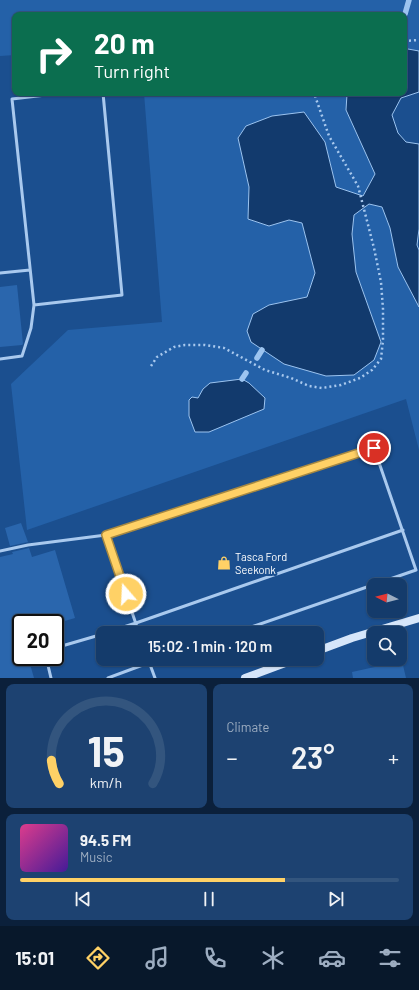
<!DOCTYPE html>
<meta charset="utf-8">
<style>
:root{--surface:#143b6b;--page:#1d4271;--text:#f1f3f6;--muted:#9dadc1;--line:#33557e;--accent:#ffd166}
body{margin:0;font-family:Barlow,sans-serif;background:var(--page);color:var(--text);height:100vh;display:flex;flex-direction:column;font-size:15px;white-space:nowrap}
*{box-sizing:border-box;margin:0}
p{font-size:13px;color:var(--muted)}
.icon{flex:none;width:22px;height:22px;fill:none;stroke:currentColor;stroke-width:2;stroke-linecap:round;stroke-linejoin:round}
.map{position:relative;height:678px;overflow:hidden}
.side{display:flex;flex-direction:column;gap:6px;padding:6px;background:#0b203b;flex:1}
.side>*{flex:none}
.top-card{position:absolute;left:12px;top:12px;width:395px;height:84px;border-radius:8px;box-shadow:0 1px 3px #0004,0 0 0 1px var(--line);background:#0b6e4f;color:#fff;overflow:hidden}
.needle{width:26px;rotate:276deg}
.buttons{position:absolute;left:367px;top:578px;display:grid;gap:8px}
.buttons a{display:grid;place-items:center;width:40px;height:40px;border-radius:8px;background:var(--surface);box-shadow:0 1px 3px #0004,0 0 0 1px var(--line);font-size:20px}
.speed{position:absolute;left:12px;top:614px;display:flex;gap:8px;font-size:20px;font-weight:700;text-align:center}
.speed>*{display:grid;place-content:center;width:52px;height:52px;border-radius:50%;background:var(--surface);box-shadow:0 1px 3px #0004,0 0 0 1px var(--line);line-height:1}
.speed .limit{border:2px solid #111;border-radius:6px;background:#fff;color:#111}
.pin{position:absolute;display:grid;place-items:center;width:34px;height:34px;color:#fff;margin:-17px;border:2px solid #fff;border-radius:50%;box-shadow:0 1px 4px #0007}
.me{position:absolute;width:44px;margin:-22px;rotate:341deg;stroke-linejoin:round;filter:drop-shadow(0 0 3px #0008)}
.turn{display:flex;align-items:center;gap:14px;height:84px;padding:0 16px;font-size:18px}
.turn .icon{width:52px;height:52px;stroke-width:2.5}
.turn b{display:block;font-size:28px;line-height:34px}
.big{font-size:30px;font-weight:600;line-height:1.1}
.side .tile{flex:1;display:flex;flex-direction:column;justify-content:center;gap:6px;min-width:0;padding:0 14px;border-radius:8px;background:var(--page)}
.side .dial{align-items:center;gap:0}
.dial svg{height:104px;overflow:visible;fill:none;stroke:var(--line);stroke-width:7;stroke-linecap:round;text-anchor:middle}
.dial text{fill:var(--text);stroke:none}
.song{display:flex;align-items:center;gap:12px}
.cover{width:48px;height:48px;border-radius:6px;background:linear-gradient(135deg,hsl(330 70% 55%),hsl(260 70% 35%))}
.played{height:4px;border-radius:2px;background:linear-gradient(90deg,var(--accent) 70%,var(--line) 70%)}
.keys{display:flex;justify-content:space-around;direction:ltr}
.heat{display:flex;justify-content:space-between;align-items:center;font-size:22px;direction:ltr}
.side .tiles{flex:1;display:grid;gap:6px;grid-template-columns:1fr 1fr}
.tile:last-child{grid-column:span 2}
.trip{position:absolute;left:96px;top:626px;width:228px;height:40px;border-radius:8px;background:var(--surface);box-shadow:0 1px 3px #0004,0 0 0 1px var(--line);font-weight:600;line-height:40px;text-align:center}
.tab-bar{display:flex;height:64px;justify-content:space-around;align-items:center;background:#08182b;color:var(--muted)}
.tab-bar .icon{width:28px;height:28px}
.tab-bar .on{color:var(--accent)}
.tab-bar b{font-size:18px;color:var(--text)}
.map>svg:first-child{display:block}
.green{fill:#2461a8}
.water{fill:#123a6d;stroke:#9cc4f0}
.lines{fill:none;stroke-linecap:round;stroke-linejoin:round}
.stream{stroke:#9cc4f0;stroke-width:5.5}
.building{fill:#2a66ad}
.path{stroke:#a9c9ee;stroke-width:2.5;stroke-dasharray:2 3;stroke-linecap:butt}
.lane{stroke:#a9c9ee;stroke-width:3}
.secondary{stroke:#d6e6fa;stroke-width:8}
.route-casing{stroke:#a68842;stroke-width:10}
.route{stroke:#ffd166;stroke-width:7}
.labels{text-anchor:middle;stroke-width:4;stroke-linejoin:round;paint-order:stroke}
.poi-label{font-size:11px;fill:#fff;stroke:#1b4f8f;text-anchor:start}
</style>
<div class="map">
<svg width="419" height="678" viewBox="0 0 419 678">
<rect width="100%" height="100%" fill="#1b4f8f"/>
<path class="green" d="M0,0H419V51L408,49L404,51V15H15V55L0,56Z
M144,93H347L346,110L375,174L363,196L336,187L325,142L304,112L272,116L246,126L238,137L249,187L248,219L269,226L289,220L302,223L315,273L307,297L269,305L381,342L356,272L352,234L354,215L369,204L382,207L390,228L398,267L419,307V450L406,399L27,530L11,384L68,330L162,322Z"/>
<path class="water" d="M408,49L419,51V92L401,98L392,115L398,133L406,142L419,144V229L417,245L419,250V307L398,267L390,228L382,207L369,204L354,215L352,234L356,272L381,342L374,360L354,375L326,376L284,364L251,342L247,331L253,314L269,305L307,297L315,273L302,223L289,220L269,226L248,219L249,187L238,138L246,126L272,116L304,112L325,142L336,187L363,196L375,174L346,110L347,94L404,93V51Z
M242,379L249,383L265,398L264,409L209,432H195L189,416V400L192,397L198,398L203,389L210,383Z"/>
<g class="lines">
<path class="stream" d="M405,14L409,0
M257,358L262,350
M242,379L246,373"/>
</g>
<path class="building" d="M17,285L23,344L22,345L0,347V287Z
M21,523L28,542L10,546L5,528Z
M29,548L32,557L55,550L75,618L58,623H21V657H28L34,678H0V557L13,554L12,552Z
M402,661L406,678H353L352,672Z"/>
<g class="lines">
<path class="path" d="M404,41L419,40
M151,366L157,357L174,347L185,345H205L224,348L265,370L291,378L309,386L322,388L341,385L360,378L372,370L381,359L383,340V309L381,282L374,248L358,186L329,136L314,93"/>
<path class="lane" d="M0,273L30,270
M34,305L122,295L103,93
M0,359L22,356L31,328L34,305L12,99L63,93
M0,551L28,545L106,535
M105,633L136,623L403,530
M139,633L106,535L374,448L416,570L234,633
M55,648L103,634
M46,657L51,678
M148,659L155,678
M108,678L159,659"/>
<path class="secondary" d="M317,651L352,638L419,618
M245,678L296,659"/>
</g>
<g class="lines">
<g class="route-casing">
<path id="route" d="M126,594L106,535L374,448"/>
</g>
<use href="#route" class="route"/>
</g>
<defs>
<g id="shop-bare" transform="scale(1.08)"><path d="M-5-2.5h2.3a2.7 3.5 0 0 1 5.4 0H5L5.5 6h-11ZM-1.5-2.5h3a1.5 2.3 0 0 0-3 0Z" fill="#ffd166" stroke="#1b4f8f" stroke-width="2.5" paint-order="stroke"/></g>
</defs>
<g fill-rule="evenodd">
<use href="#shop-bare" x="224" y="563"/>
</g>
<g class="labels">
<g class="poi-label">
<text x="235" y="561">Tasca Ford<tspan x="235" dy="13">Seekonk</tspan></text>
</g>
</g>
</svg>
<div class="buttons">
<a><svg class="needle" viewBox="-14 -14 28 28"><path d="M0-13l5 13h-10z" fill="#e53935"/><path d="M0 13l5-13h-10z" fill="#9dadc1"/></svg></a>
<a><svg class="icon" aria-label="search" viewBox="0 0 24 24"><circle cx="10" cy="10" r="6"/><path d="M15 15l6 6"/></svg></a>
</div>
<div class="speed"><div class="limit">20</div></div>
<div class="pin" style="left:374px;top:448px;background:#d93025"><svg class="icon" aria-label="arrive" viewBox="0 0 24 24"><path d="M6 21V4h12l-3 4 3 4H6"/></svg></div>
<svg class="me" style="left:126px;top:594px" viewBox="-20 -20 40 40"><circle r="17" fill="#ffd166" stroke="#fff" stroke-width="3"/><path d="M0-11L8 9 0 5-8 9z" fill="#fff"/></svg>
<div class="trip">15:02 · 1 min · 120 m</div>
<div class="top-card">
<div class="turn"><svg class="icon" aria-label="right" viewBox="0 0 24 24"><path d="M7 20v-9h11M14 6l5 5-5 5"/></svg><div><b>20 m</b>Turn right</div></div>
</div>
</div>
<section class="side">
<div class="tiles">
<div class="tile dial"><svg viewBox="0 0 100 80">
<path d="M14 69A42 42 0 1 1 86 69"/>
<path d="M14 69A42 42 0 0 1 8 51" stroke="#ffd166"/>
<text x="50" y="56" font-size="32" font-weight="700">15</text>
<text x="50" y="72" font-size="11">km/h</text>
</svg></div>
<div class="tile"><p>Climate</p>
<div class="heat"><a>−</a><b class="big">23°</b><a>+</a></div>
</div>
<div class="tile">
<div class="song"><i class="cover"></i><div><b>94.5 FM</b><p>Music</p></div></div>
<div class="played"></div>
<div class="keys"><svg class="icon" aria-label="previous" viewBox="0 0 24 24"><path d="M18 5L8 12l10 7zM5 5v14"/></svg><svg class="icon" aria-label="pause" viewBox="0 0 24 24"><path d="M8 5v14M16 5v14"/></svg><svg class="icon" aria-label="next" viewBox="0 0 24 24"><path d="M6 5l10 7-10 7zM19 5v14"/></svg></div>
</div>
</div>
</section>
<nav class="tab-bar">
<b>15:01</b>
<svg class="icon on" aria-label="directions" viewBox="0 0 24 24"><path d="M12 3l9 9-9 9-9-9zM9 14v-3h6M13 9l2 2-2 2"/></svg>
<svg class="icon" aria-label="music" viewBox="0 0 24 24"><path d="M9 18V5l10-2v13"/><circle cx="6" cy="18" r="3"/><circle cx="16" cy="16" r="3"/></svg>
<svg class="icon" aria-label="phone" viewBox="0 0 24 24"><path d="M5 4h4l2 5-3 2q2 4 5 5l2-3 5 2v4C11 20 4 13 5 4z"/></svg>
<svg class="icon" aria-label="climate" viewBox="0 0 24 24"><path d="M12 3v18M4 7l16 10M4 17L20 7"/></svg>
<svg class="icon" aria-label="car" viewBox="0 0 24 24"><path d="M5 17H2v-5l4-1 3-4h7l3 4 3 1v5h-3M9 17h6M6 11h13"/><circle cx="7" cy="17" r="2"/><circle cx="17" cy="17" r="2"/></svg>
<svg class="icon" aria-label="filters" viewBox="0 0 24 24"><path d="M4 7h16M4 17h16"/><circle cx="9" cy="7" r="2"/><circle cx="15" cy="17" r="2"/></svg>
</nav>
